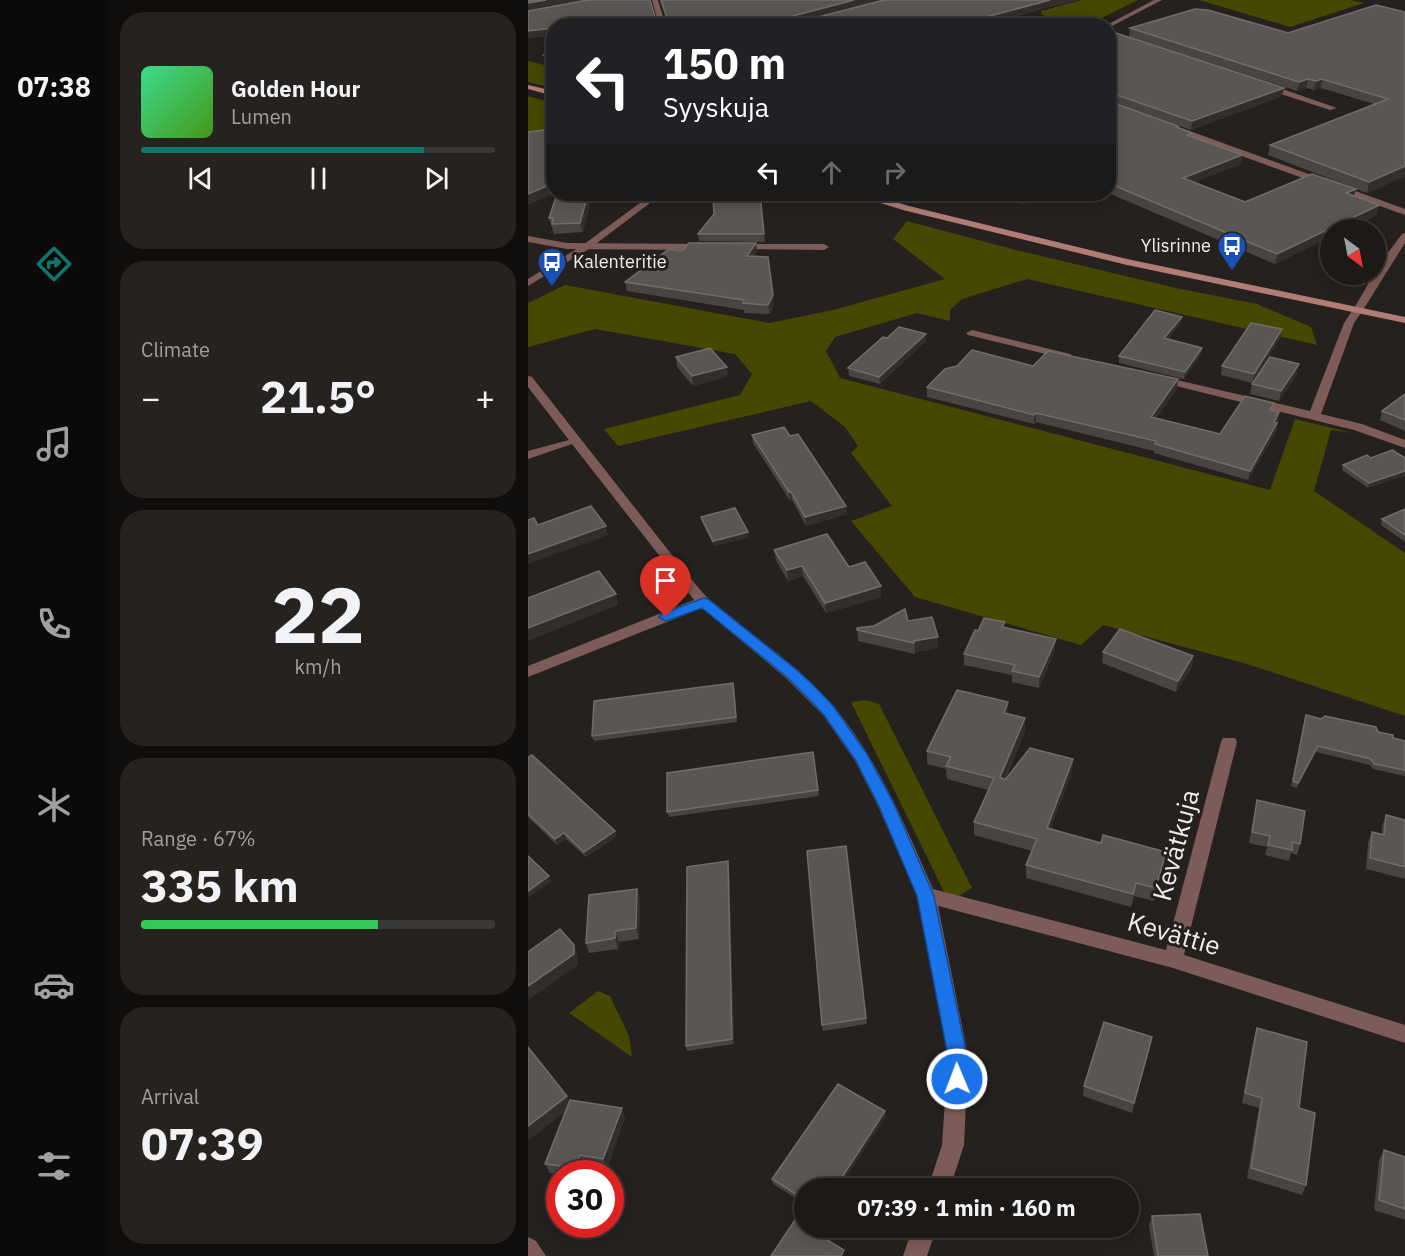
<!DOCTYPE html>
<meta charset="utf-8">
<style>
:root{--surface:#1c1917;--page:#252220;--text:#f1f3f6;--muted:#a0a0a1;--line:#3a3836;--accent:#0f766e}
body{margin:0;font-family:"IBM Plex Sans",sans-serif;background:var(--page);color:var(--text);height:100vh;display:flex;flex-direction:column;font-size:22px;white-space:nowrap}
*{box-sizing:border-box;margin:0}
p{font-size:20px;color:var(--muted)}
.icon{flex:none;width:33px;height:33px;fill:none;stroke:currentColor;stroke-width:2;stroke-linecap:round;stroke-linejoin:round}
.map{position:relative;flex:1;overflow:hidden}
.details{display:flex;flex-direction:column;gap:12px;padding:12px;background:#0f0e0d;width:420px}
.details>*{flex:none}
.banner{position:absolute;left:18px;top:18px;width:570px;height:183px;border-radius:24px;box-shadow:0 3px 15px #0003,0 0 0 2px var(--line);background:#202124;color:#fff;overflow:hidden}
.needle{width:39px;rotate:148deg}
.tools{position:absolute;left:792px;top:219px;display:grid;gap:12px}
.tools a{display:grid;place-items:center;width:66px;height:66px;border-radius:50%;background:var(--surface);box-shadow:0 3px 15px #0003,0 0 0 2px var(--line);font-size:30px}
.speed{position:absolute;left:18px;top:1160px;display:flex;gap:12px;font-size:30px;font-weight:700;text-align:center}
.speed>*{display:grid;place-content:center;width:78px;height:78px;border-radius:50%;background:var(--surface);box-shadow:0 3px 15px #0003,0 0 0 2px var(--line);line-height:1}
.speed .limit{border:9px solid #d22;background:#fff;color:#111}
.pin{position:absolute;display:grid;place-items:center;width:51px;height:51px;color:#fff;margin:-62px -26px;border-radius:50% 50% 50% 0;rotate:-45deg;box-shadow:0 0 6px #0007}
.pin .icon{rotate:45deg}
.me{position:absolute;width:66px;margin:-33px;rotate:359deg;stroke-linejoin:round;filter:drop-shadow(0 0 4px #0008)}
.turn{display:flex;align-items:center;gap:21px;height:126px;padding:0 18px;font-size:27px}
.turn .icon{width:78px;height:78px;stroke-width:2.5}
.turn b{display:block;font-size:42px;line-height:51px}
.lanes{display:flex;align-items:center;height:57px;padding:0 18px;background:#0003;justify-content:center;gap:30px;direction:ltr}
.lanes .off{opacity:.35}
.big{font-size:45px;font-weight:700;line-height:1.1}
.details .widget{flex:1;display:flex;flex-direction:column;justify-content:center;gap:9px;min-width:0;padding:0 21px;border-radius:24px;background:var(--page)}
.details .dial{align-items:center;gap:0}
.dial b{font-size:78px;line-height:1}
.song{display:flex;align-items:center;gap:18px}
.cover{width:72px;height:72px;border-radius:9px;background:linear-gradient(135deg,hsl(150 70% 55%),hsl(100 70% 35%))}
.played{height:6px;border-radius:3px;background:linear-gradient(90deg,var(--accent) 80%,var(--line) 80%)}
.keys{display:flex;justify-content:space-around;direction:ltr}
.heat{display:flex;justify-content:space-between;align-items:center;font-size:33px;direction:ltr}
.charge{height:9px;border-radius:4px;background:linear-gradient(90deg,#34c759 67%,var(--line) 0)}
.trip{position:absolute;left:266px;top:1178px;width:345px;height:60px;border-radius:30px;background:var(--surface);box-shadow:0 3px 15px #0003,0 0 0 2px var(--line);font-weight:700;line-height:60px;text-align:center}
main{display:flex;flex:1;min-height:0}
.menu{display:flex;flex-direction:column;width:108px;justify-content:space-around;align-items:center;background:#0b0a09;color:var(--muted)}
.menu .icon{width:42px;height:42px}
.menu .on{color:var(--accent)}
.menu b{font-size:27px;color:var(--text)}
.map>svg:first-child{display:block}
.green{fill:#464700}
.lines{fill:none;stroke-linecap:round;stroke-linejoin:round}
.minor{fill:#7d5b58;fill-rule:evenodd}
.tertiary{fill:#7d5b58;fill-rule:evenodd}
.secondary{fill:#b17c76;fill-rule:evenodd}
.wall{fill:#474441}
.shaded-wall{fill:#322e2c}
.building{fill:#595653;stroke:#706e6b;stroke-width:1.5}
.route{fill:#1a73e8;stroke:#114b97;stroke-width:1.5}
.labels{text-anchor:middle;stroke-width:6;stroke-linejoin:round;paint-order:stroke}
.far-poi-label{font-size:18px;fill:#efedeb;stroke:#25211f;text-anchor:end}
.near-street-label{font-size:26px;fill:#efedeb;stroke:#25211f}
</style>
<main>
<nav class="menu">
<b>07:38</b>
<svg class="icon on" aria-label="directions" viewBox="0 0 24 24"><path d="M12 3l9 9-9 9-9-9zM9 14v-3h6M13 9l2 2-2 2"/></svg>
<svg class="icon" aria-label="music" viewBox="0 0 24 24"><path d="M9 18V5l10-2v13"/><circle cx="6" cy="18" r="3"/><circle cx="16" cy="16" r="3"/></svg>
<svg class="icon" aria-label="phone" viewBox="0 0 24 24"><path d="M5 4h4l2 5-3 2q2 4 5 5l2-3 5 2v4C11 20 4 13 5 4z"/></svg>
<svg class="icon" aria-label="climate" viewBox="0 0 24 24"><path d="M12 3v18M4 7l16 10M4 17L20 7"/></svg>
<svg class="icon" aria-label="car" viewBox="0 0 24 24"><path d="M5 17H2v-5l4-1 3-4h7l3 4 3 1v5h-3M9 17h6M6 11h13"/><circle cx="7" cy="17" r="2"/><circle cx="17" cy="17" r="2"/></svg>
<svg class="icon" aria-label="filters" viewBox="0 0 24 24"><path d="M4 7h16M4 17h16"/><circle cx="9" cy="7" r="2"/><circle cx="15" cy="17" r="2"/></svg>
</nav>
<section class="details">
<div class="widget">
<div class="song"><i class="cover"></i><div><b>Golden Hour</b><p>Lumen</p></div></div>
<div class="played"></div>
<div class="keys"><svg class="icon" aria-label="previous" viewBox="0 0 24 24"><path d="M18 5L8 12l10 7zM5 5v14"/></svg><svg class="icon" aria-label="pause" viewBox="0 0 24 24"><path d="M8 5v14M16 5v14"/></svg><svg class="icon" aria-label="next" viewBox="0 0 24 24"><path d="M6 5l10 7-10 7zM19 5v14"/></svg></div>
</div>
<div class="widget"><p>Climate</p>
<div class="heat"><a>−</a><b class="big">21.5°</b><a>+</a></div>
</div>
<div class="widget dial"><b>22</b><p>km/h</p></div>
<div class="widget"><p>Range · 67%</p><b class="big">335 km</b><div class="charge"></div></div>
<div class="widget"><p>Arrival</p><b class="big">07:39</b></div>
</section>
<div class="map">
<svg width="877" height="1256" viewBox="0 0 877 1256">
<rect width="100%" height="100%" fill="#25211f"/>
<path class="green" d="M553,0H610L560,25H531L532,22L530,20L514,15L513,11Z
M671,0H823L836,3L762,27Z
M0,61L25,67V88L0,82Z
M0,96L25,103V130L0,139Z
M379,221L488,250L648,288L729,304L783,327L789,345L499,279L434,299L422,310V321L389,313L307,337L298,351L312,378L742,490L767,419L825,433L803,430L786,491L877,553V716L719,664L575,625L553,645L387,597L323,521L364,506L323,453L330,446L317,427L283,401L90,446L76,429L212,395L224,374L207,354L67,329L0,347V303L37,285L241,323L305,310L417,279L365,239Z
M338,700L351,704L444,888L421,902L323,702Z
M70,991L82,996L101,1036L104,1057L41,1013Z"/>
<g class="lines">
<path class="minor" d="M124,0H130L138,26H131Z
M734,84H740L809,108L802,110L734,88Z
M642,126H648L877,209V215L642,130Z
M0,236L39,243L176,244L181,247L176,250L39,249L0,242Z
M209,244H296L301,247L296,250L206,249L204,247Z
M830,307L835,310L826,323L793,414L834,424L877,440V448L826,430L628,381L626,379L632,376L782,411L816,323L826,308Z
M444,330L542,354L544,356L538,359L440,335L438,333Z
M0,376L4,377L155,569C164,579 172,591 182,600C223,636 272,665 307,708C351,761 377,826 405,889L638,950L693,742L695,738H707L709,742L656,955L877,1025V1043L645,968L410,906L440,1056L436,1145L422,1188H400L414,1145L420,1056L389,895L349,804L327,761L295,715L259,679L174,608L0,677V666L166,600L44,444L0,459V451L41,440L0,387Z
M385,1227H409L399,1256H375Z
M0,1237L8,1241L18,1256H0Z"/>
<path class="tertiary" d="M626,0H634L582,27L577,26Z
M124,194H134L61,249L0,286V279L55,245Z
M877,233V243L835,310L834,312H826L825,310L853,262L874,234Z"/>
<path class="secondary" d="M0,85L26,91V96L0,89Z
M329,194H341L381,206L599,259L877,317V323L599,265L375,210L330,196Z"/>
</g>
<path class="wall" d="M132,0H353L273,21H275L356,0H548L452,26H26V35L0,38V11L128,20L137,21L138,19Z
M877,12V176L839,193L740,155L742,145L846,104L793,88L786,90L778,88L769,91L601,37L602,28L760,33Z
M580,35L754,96L663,130L592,105L650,126V127L664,137L714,155L713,164L666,182L717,202L826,196L849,215L819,230H802V237L747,264L580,193Z
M26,51V64L17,62L16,55Z
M29,194H100L90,201L64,196L55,232L26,234L21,218Z
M232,194L237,242L171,241L170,234L186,214Z
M474,194H523L496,204Z
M154,251L229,252L226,256L246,304L242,314L216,313V310L99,291L97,282Z
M653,323L640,339L674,348L673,354L656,379L591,363V356Z
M398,334V341L352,384L321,376L320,368L359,338Z
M752,338L724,383L693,375L694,366Z
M148,357L200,376L165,386L149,367Z
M769,374L751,401L722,394L724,384Z
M399,387L649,389L628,418L692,434L745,410L751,412L748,432L720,480L626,453V451L508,422L506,424L399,397Z
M877,394V431L852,420L854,411Z
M224,435L262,436L318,506L319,514L278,526L264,500L262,501L225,443Z
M864,450L840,488L814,470L815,465L843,458Z
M877,509V542L853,525L854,519Z
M173,517L221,537L186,546L174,522Z
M246,550L321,567L353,597L298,613L275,576L260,581L248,560Z
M380,621L410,637V648L387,652V654L330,641L329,628Z
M476,628L527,650L511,688L484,682V675L436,665V654L450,631Z
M575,652L665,656L664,667L648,692L574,663Z
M206,689L209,722L66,741L64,736Z
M480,714L497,731L477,780L545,759L544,772L522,829L636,865L626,901L606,896L603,907L498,878V865L504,851L446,835V822L460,790L419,779L418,769L399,764V751Z
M778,715L850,732L865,738L877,741V776L845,769L842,765L788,752L769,788L763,786Z
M285,752L291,796L141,817L139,812Z
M0,757L87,831L88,837L58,857L38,839L29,845L0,817Z
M729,800L772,844L769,855L763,853L761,861L737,855L739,847L721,843Z
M858,815L877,820V879L838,869L840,843L844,832L854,835V826Z
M318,846L339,1024L295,1031L294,1025Z
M201,867L206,1044L159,1051L158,1046Z
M109,889L112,900L111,939L91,942L90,949L61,953L58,943Z
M729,1028L771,1108L778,1185L774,1195L719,1178L731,1108L714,1103L726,1038Z
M622,1047L604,1113L555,1096L556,1086Z
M42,1102L97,1118L79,1168L57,1165L54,1173H32V1175L22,1173L17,1164L38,1111L0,1140Z
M358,1117L276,1188V1203L245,1184L244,1179Z
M856,1150L877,1157V1220L846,1210L851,1160Z
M624,1216L680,1256H626L621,1226Z"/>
<path class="shaded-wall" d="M18,0H58L0,10V3Z
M326,0H353L261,24L259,19L261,17Z
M522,0H548L452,26H425Z
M87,21V26H48Z
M26,28V35L0,38V31Z
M780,79L778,88L769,91L771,82Z
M794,79L793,88L786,90L788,81Z
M756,88L754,96L663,130L664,121Z
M714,155L713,164L654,187L655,178Z
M877,166V176L839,193L841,182Z
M26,183V194L0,205V194Z
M828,189L825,199L818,193Z
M60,194H64V196L55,232L52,223Z
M88,194H100L90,201Z
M496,194H523L496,204Z
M851,205L849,215L819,230H802V237L747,264L749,254Z
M228,243L229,252L220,265L219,256Z
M245,295L246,304L242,314L240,305Z
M654,317L653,323L635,345L636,338Z
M754,329L752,338L724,383L726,374Z
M398,334V341L352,384L351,377Z
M674,348L673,354L656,379L657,372Z
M771,364L769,374L751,401L753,391Z
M199,367L200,376L165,386L164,376Z
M650,379L649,389L622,426L623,417Z
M751,412L749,421L744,431L746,422Z
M508,413V422L506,424V415Z
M749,423L748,432L720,480L722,471Z
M877,471V476L840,488L841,483Z
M261,492H263L264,500L262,501Z
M318,506L319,514L278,526L277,517Z
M78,526L80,535L0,564V554Z
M220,532L221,537L186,546L185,541Z
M274,566L275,576L260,581L259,570Z
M353,586V597L298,613L297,603Z
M88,594L90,605L0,641V628Z
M410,637V648L387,652L386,641Z
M528,639L527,650L511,688V677Z
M665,656L664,667L648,692L650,681Z
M480,702V715L476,713Z
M497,718V731L472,790V777Z
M790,746L788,752L769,788L770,783Z
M545,759L544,772L518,841L519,828Z
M87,831L88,837L58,857L56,852Z
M36,833L38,839L29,845L27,839Z
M638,852L636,865L626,901L628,888Z
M200,861L201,867L206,1044L204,1039Z
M21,876L23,882L0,898V891Z
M109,889L112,900L111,939L108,928Z
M87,931L91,942L90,949L87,938Z
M46,945L50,956V965L0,1000V986Z
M624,1037L622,1047L604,1113L606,1103Z
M39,1096L44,1107L0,1140V1126Z
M94,1108L97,1118L79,1168L75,1159Z
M357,1111L358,1117L311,1188H307Z
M52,1155L57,1165L54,1173H50L47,1168Z"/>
<path class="building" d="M0,0H18L0,3Z
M60,0H122L128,20L137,21L139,18L133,0H326L261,17L259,19L275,21L356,0H522L425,26H88L87,21L48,26H26V28L0,31V11Z
M848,5L877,12V166L841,182L742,145L860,99L794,79L788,81L780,79L771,82L602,28L667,9L680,10L760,33Z
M588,33L756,88L664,121L580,92V35Z
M26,51V57L16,55Z
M580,101L650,126L648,127L664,133L659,135L714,155L655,178L717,202L784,174L828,189L818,193L851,205L749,254L580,183Z
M24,129L26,135V183L0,194V132Z
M29,194H60L52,223L24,224L25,218H21Z
M185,194H232L236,234H170L186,214Z
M161,243H228L219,256L240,257L245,295L240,305L215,303L216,300L97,282L141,249L154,251Z
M627,310L654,317L636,338L674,348L657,372L591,356Z
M723,323L754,329L726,374L694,366Z
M371,327L398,334L351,377L320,368L355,337L359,338Z
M182,348L199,367L164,376L148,357Z
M444,350L505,366L520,351L650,379L623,417L692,434L717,396L746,403L742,410L751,412L746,422L749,423L722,471L627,444L628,441L508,413L506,415L399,387L417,369L429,366Z
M742,357L771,364L753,391L724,384Z
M877,394V420L854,411Z
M256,427L262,436L270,434L318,506L277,517L263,492H261L224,435Z
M864,450L877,458V471L841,483L815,465L839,455L843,458Z
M63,506L78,526L0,554V520L6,518L10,525Z
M207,508L220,532L185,541L173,517Z
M877,509V535L854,519Z
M299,534L321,567L337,562L353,586L297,603L274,566L259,570L246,550Z
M71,571L88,594L0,628V598Z
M377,609L380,621L404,617L410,637L386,641V643L329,630V628L346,626Z
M456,618L477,622L474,627L528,639L511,677L484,671L487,665L436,654L447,630L450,631Z
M592,629L665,656L650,681L575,652Z
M205,683L208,717L64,736L66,701Z
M429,690L480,702L476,713L497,718L472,777L477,780L502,748L545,759L519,828L573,843L575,835L638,852L628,888L608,883L605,894L498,865L509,839L446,822L466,778L418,766L423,757L399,751Z
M778,715L793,719L797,716L848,727L850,732L865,735V738L877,741V770L846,764L843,759L790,746L770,783L765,781Z
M285,752L290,790L139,812V773Z
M4,755L87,831L56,852L36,833L27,839L0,814V757Z
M729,800L777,811L772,844L764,842V850L740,845L742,836L724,832Z
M858,815L877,820V867L842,858L844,832L856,835Z
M318,846L338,1018L294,1025L279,851Z
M0,856L21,876L0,891Z
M200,861L204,1039L158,1046L159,867Z
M109,889L108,928L87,931V938L58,943L61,895Z
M32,929L46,945V954L0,986V952Z
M576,1022L624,1037L606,1103L556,1086Z
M729,1028L779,1042L771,1108L787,1113L778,1185L723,1168L734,1098L717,1093Z
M0,1047L39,1096L0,1126Z
M310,1084L357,1111L307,1188H276V1199L244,1179Z
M42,1100L94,1108L75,1159L52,1155L47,1168L17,1164Z
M856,1150L877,1157V1209L851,1200Z
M672,1214L680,1256H630L624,1216Z
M267,1220L276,1226V1227H278L316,1250L313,1256H243Z"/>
<path class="route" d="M176,598L180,599L270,671L292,692L306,707L339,754L366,804L406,896L439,1056L438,1079L435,1085L429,1088L422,1085L419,1079L420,1056L389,896L350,804L328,761L296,715L282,700L260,678L174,608L138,621L131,617L133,614Z"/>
<defs>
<g id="bus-pin" transform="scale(1.5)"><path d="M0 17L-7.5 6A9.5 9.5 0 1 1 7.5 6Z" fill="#1a4fb4" stroke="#25211f"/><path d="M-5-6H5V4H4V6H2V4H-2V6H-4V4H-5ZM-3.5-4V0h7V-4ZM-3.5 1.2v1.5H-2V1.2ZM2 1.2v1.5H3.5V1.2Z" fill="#fff"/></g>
</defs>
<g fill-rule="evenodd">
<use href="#bus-pin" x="704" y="246"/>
<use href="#bus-pin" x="24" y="262"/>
</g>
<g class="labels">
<g class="far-poi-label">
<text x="683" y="252">Ylisrinne</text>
<text x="45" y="268" text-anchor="start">Kalenteritie</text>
</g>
<g class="near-street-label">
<text transform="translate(648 845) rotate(-75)" y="9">Kevätkuja</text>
<text transform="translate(646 934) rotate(16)" y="9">Kevättie</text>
</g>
</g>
</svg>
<div class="tools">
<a><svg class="needle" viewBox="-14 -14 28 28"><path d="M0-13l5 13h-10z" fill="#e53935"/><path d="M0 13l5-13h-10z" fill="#a0a0a1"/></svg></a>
</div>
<div class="speed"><div class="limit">30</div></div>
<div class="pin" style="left:138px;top:617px;background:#d93025"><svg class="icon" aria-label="arrive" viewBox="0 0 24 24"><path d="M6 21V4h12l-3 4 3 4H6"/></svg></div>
<svg class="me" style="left:429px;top:1079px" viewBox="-20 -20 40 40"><circle r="17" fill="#1a73e8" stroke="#fff" stroke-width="3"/><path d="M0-11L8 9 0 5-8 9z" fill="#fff"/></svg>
<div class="trip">07:39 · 1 min · 160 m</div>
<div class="banner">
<div class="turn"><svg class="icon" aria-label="left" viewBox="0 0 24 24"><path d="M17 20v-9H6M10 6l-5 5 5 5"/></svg><div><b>150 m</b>Syyskuja</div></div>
<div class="lanes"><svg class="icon" aria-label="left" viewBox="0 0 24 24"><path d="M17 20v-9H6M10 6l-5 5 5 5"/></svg><svg class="icon off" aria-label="ahead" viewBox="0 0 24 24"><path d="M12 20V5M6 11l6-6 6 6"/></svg><svg class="icon off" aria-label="right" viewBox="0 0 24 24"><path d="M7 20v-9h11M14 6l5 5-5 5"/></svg></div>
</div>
</div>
</main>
